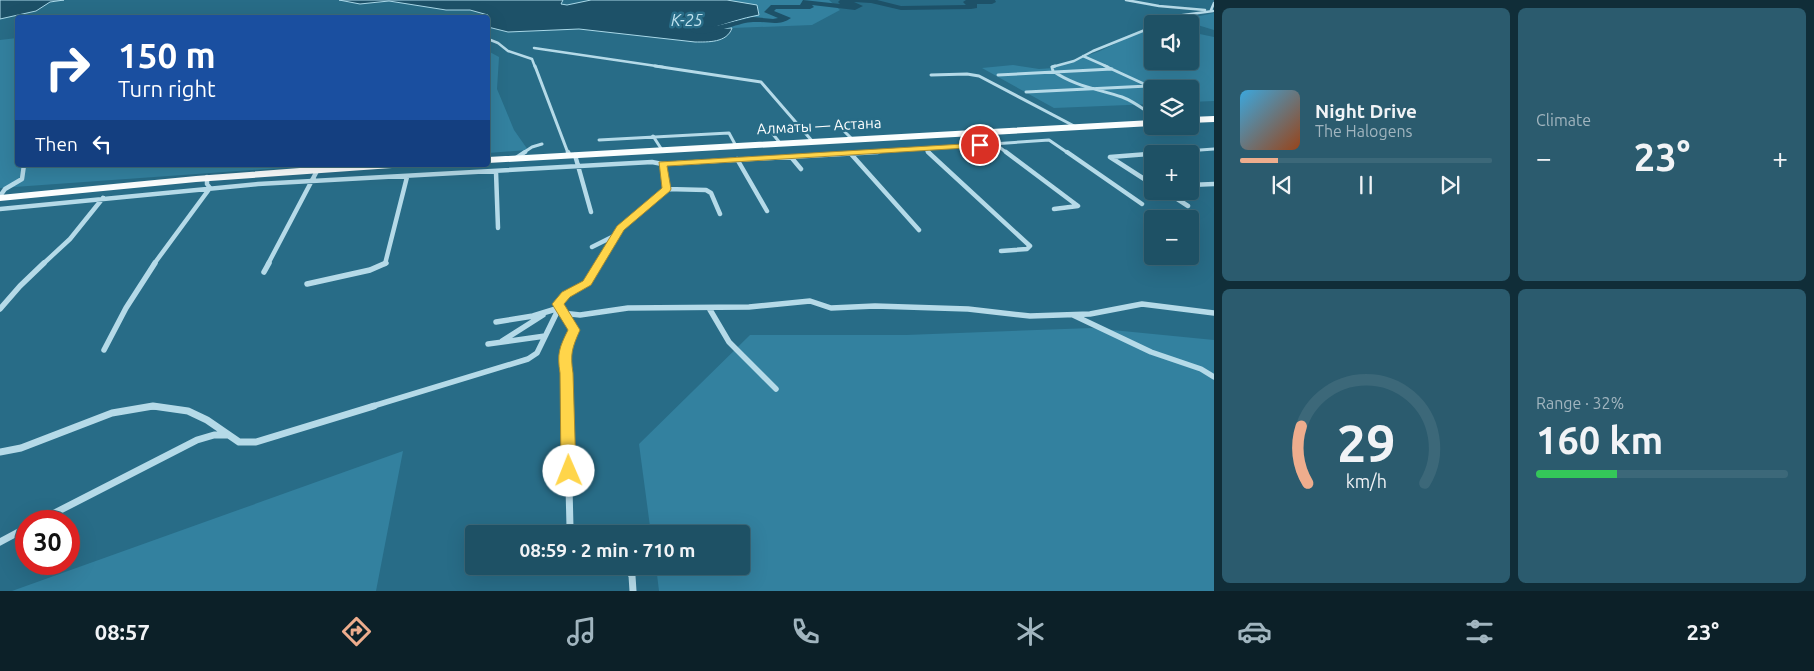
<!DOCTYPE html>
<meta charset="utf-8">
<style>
:root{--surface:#1e5165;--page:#2b5b6e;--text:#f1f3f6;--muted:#a1b5bf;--line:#3c6879;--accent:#eead8d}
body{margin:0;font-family:Ubuntu,sans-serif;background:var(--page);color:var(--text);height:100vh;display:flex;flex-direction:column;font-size:19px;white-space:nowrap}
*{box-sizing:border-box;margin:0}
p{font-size:16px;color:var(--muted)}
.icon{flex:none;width:28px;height:28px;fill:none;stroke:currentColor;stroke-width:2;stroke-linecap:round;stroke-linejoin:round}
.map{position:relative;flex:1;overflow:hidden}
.drawer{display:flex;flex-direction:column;gap:8px;padding:8px;background:#102d38;width:600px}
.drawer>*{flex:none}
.banner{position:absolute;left:15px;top:15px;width:475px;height:152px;border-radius:5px;box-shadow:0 5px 20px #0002,0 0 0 1px var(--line);background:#1a4fa0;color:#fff;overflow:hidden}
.tools{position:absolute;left:1144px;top:15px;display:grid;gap:10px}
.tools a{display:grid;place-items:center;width:55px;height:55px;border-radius:5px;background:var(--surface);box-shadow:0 5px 20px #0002,0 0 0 1px var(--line);font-size:25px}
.speed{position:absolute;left:15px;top:510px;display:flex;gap:10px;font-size:25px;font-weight:700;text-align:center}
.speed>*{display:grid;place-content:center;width:65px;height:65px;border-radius:50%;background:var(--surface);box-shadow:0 5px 20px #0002,0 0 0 1px var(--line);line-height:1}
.speed .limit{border:8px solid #d22;background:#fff;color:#111}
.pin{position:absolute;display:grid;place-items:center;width:42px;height:42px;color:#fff;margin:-21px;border:2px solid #fff;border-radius:50%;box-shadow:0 1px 5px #0007}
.me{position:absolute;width:55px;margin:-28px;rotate:359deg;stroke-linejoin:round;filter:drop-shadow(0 0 4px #0008)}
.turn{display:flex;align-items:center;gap:18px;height:105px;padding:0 20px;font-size:22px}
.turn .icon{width:65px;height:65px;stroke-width:2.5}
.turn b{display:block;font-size:35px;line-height:42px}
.then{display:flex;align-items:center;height:48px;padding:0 20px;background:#0003;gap:10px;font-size:19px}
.big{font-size:38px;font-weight:700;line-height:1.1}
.drawer .widget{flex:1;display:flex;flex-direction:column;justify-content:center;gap:8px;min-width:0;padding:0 18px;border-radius:8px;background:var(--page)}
.drawer .dial{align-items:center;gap:0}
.dial svg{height:130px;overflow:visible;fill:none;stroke:var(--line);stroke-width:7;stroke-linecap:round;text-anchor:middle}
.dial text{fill:var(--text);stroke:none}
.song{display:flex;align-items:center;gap:15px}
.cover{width:60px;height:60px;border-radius:8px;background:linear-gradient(135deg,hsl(200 70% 55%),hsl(20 70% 35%))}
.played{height:5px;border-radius:2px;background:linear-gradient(90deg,var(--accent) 15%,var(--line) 15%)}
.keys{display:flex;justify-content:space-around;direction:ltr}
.heat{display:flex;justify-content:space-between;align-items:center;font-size:28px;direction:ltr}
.charge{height:8px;border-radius:4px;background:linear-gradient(90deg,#34c759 32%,var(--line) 0)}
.drawer .tiles{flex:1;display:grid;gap:8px;grid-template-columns:repeat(2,1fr)}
.trip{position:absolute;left:465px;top:525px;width:285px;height:50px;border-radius:5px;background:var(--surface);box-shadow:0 5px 20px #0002,0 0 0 1px var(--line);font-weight:700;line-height:50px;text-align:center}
.dock{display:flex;height:80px;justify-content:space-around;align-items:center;background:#0c2028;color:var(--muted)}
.dock .icon{width:35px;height:35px}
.dock .selected{color:var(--accent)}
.dock b{font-size:22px;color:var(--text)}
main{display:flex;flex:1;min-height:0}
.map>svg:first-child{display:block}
.green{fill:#33819f}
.water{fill:#1d5168;stroke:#a9d8e8}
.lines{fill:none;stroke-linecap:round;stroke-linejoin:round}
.river{fill:#1d5168;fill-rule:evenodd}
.minor-far4{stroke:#b5dae8;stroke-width:2.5}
.minor-far3{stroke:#b5dae8;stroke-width:3}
.minor-far2{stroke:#b5dae8;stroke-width:4.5}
.minor-far1{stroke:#b5dae8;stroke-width:5.5}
.minor{stroke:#b5dae8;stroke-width:7}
.trunk{fill:#fbfefe;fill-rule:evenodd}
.route{fill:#ffd54a;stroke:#a68a30}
.labels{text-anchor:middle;stroke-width:5;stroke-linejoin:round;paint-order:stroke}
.far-street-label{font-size:15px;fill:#fff;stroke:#286c87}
.far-water-label{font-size:16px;font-style:italic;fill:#c0e3f0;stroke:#286c87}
</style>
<main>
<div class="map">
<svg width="1214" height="591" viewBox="0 0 1214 591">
<rect width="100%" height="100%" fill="#286c87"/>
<path class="green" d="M727,0H829L840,10L812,25L706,29L733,23L744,17L737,3Z
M1214,13V30L1181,20Z
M1152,26V61H1190V32L1214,37V101L1190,102V89H1152V104L1054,108L982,68L1013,65L1039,69L1054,68L1100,51Z
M17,38L18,165H323L0,188V40Z
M488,51L499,57L497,89L514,130L528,150L488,153Z
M1092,328L1214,340V591H659L656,566H741V534H651L639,444L750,335H906Z
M403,451L376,591H12Z"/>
<path class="water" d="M0,0H64L50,2L36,11L0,19Z
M339,0H563L561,4L567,5L591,0H727L757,5L759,15C742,18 726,24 709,29L732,28C727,43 708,42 695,42L579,29L508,32L488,27V15L470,10H446L389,1L360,4Z"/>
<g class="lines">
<path class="river" d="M803,0L840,4L838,2L840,0H877L901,6L966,5L963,2L966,0H995L996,2L992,4H977V8L971,9L901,10L871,3L854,2L863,6L855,10L812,5L814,7L810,9H776L774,11L791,18C779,27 767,21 753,22C737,22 703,41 689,30L693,27L716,26L753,17L773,19L778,18L764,12L771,5H800Z"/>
<path class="minor-far4" d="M1126,0L1159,6L1205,10
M1211,10L1214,3
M488,39L498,43L508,51L532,59L535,67
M534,48L663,67
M1083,56L1108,67
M1052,67L1074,61L1093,51L1145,30L1157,21L1176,16L1213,11"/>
<path class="minor-far3" d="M535,66L568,153
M655,66L761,82L813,142
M1055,66L1052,67L1053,71C1074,86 1098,89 1122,97C1133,101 1142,108 1152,115
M1105,66L1155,89
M931,75L967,74L979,76L1076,127
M998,75L1112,69
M1026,92L1148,86
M768,128L780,143
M843,130L852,139
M653,136L662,150
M599,140L729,133L736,146
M999,144L998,146L1007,153
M925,149L930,153
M523,153L532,147L542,144
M860,153L1049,140L1068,153
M1158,153L1214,149"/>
<path class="minor-far2" d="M568,152L569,155
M928,152L1030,246L1027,249L1001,251
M1006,152L1078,206L1054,209
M1067,152L1142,204
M851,154L919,230
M575,155L591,212
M791,157L801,169
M516,158L525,152
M737,159L767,211
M496,172L498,228
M1152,184L1110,157L1174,152
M1190,185L1214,184
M667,189L706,190L711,193L720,214
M1165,191L1188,206
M0,196L5,189L22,179L24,165
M0,209L258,184L652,162L662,164L878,152
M592,247L614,236
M43,264L70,239L103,198
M154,264L210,188L207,184V177
M268,264L318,169
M385,264L407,177
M598,264L620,228L667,189L662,164"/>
<path class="minor-far1" d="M264,272L269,263
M307,284L370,270L386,263
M709,308L729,342L776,389
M0,309L20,286L44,263
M562,313L580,315L628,308L749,307L810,301L831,308L875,306L968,309L1030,316L1090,314L1142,304L1214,313
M1073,315L1151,352L1201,369L1214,377
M496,322L533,316L559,308
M502,341L543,315
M488,344L545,336
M104,350L126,308L155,263
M146,407H162
M370,407L528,359L537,353L559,308
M567,407L564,358L565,348L574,330L558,304L566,295L587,283L599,263"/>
<path class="minor" d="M567,406L570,527L574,534
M0,452L21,448L112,413L153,406L188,411L207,420L239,442H256L374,406
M39,521L197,440L214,435H227
M0,542L26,528
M626,566L632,576L633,591"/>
<path class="trunk" d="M1214,116V122L1190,123V117Z
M1152,120V126L488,163V157Z
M339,165H397L392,168L196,182L0,201V195L196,176Z"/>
</g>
<path class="route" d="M980,143L984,145L983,147L667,166L671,189L670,191L624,230L591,285L570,297L564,304L580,330C572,348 570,354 573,373L576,471L574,475L569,477L563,475L561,471L560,373C557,354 559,348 568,330L552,304L562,292L583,281L617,226L662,188L659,162Z"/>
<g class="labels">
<g class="far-street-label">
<text transform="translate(819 126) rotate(-3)" y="5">Алматы — Астана</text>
</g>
<g class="far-water-label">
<text x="687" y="26">К-25</text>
</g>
</g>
</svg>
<div class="tools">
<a><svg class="icon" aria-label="sound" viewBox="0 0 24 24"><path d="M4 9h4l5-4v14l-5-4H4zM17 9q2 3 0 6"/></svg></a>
<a><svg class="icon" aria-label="layers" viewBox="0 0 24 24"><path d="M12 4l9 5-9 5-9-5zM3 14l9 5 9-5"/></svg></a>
<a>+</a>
<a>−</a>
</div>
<div class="speed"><div class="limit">30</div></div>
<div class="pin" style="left:980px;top:145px;background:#d93025"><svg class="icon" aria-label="arrive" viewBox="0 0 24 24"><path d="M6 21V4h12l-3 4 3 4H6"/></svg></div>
<svg class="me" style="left:569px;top:471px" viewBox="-20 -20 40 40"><circle r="19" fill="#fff"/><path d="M0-13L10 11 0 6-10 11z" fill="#ffd54a"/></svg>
<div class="trip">08:59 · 2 min · 710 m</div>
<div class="banner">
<div class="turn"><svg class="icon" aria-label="right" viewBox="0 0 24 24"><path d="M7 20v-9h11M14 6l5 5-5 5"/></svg><div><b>150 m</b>Turn right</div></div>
<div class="then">Then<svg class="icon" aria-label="left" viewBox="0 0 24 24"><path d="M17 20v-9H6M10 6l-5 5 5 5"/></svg></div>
</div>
</div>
<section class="drawer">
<div class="tiles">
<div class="widget">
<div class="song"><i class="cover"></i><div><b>Night Drive</b><p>The Halogens</p></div></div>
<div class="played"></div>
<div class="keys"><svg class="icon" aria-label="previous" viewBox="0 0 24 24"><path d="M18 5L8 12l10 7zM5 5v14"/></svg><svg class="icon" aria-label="pause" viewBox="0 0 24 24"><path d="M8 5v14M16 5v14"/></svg><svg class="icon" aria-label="next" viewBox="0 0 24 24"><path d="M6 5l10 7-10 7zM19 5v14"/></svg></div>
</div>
<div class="widget"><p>Climate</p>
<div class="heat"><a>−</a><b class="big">23°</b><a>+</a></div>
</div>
<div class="widget dial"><svg viewBox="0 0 100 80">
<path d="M14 69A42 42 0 1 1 86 69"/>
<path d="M14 69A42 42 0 0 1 10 34" stroke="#eead8d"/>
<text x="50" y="56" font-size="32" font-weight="700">29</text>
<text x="50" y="72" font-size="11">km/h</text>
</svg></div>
<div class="widget"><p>Range · 32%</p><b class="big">160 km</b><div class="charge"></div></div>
</div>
</section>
</main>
<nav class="dock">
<b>08:57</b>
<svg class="icon selected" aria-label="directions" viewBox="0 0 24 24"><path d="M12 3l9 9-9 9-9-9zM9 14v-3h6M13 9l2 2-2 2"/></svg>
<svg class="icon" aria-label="music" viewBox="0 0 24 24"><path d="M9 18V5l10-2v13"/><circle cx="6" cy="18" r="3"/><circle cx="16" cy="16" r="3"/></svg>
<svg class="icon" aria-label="phone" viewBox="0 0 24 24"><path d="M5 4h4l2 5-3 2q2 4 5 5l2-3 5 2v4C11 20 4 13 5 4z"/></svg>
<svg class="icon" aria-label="climate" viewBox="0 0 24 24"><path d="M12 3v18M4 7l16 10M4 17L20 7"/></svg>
<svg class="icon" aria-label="car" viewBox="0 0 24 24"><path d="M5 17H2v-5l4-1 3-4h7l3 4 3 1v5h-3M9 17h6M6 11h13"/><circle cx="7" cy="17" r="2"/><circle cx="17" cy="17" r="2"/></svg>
<svg class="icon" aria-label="filters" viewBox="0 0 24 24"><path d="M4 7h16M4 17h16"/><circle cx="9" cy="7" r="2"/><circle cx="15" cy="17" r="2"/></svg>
<b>23°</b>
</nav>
